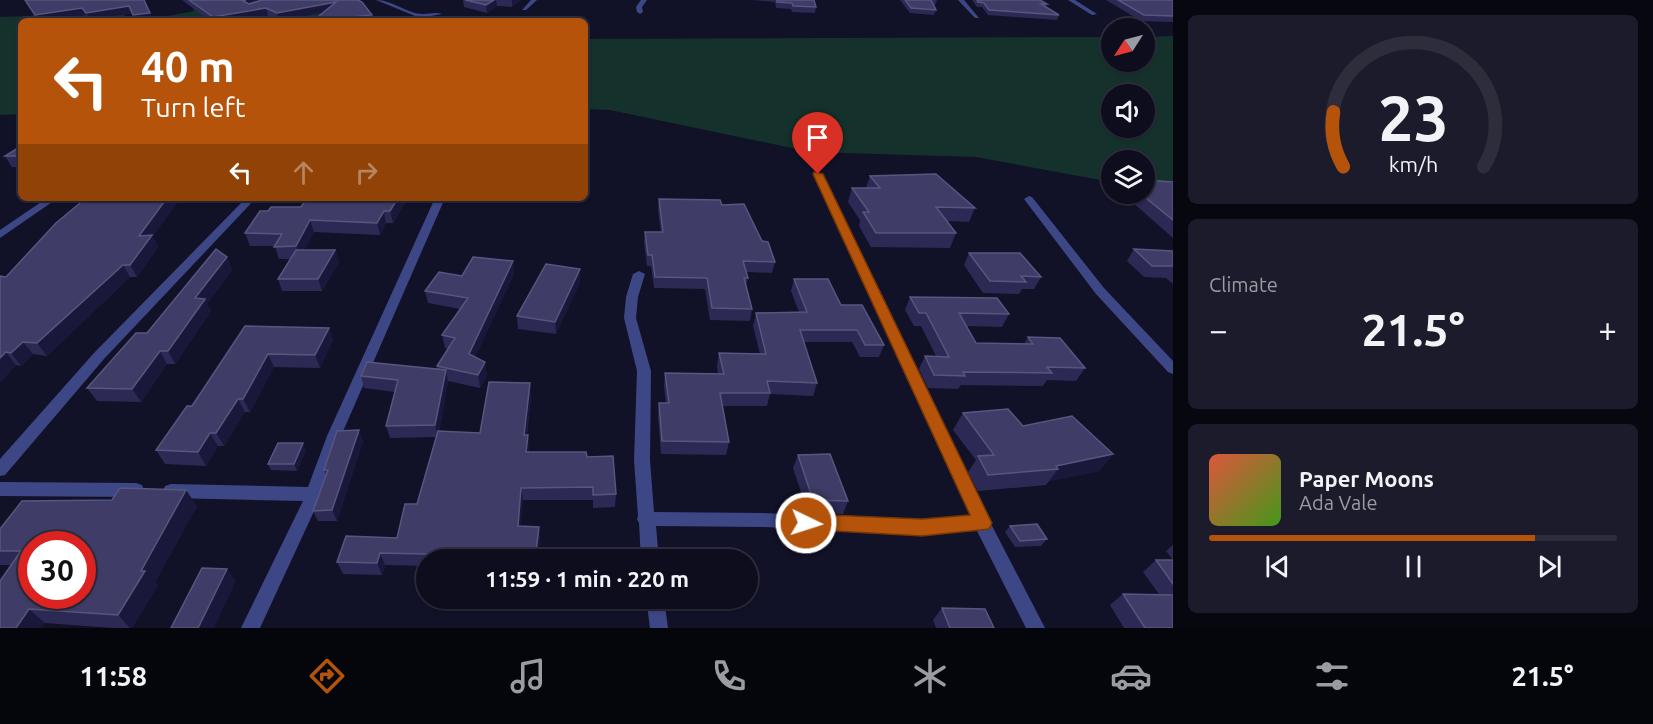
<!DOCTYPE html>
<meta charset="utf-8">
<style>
:root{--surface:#0d0d1e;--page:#1b1b2b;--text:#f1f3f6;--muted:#9a9ca4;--line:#2d2d3c;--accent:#b45309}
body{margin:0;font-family:Ubuntu,sans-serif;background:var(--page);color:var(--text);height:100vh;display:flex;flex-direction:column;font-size:22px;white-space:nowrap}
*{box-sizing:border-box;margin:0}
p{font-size:20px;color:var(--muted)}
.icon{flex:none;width:33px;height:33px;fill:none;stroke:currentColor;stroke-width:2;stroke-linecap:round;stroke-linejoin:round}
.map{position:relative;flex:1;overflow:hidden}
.side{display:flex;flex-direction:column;gap:15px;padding:15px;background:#070710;width:480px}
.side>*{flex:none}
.banner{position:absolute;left:18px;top:18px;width:570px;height:183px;border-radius:9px;box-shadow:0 2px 4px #0004,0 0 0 2px var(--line);background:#b45309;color:#fff;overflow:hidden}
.needle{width:39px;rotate:234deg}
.buttons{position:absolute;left:1101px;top:18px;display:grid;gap:12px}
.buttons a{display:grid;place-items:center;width:54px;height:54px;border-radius:50%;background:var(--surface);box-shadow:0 2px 4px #0004,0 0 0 2px var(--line);font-size:30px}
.speed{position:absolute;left:18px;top:531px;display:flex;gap:12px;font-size:30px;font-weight:700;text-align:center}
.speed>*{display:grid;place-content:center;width:78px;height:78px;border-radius:50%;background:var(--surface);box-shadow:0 2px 4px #0004,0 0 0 2px var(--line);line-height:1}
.speed .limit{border:9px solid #d22;background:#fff;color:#111}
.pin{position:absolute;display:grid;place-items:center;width:51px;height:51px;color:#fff;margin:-62px -26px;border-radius:50% 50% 50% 0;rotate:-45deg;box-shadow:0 0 6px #0007}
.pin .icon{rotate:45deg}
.me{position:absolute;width:66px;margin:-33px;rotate:94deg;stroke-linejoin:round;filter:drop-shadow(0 0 4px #0008)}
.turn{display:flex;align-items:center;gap:21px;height:126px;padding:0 24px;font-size:27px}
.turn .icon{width:78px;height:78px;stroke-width:2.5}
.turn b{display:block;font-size:42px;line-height:51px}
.lanes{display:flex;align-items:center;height:57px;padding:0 24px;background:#0003;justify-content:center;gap:30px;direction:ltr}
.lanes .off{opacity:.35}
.big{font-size:45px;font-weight:700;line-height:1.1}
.side .widget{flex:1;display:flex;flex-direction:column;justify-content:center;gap:9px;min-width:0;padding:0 21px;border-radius:9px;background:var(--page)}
.side .dial{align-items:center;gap:0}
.dial svg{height:156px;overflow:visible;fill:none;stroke:var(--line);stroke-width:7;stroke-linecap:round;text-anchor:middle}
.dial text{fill:var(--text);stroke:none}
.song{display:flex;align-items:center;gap:18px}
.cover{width:72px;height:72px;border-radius:9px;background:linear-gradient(135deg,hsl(10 70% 55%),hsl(100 70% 35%))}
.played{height:6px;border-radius:3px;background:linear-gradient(90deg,var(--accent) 80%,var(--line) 80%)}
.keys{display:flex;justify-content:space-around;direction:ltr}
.heat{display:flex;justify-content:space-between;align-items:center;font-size:33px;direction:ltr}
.trip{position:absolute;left:416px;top:549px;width:342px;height:60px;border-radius:30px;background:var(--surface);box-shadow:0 2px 4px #0004,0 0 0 2px var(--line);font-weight:700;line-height:60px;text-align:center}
.dock{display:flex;height:96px;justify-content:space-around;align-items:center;background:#05050c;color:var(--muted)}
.dock .icon{width:42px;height:42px}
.dock .active{color:var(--accent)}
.dock b{font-size:27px;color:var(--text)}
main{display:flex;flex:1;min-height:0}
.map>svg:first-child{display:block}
.green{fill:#14322b;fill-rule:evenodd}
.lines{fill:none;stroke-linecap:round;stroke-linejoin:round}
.street{fill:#3d4785;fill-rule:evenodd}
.wall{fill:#2c2a55}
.shaded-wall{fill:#19183b}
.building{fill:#3f3d67;stroke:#57567f;stroke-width:1.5;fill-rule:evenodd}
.route{fill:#b45309;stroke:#753606;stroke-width:1.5}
</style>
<main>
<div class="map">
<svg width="1173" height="628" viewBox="0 0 1173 628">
<rect width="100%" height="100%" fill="#111128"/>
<path class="green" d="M95,0H107L131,21H21V114L0,115V17L30,16Z
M190,0H331L358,18L375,21H141L194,11Z
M1173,36V193L1145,188L1144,160H1112L1111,182L976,157L811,152L610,110L585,109V39L1111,37L1112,62H1144L1145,37ZM1112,94H1144V128H1112Z"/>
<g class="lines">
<path class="street" d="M376,0C393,0 407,14 423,14C430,14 436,12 442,14L420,18Z
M531,0H537L526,10H522Z
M641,0H647L642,7L643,12L640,14L637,12L636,7Z
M958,0H964L979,18H975Z
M1068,0H1075L1097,14L1092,15Z
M818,171L822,174L988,518L1045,628H1026L977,531L922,534L763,527L656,526L659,560H641L639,523L637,519L638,516L634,460L637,371L624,318L626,297L633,274L639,271L645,274L638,297L636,318L651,371L650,460L654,512L763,513L922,520L971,516L814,174Z
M1029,196L1032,197L1104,288L1173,361V374L1168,372L1096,294L1024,199Z
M47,198H58L0,238V230Z
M246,198H256L104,359L5,475L0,476V459L94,353Z
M435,198H445L341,436L322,494L260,628H241L303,501L171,498L165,496L163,491L165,486L171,484L308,487L327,436Z
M0,482L136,483L142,485L144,490L142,495L136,497L0,496Z
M646,598H664L668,628H650Z"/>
</g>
<path class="wall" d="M25,0H144L153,20L135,21L132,13L90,20L86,15L51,21H38Z
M182,0H358L372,15L374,21H313L323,13L279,21L268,16L240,21H210Z
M463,0H521L512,7L497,6L487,13L464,7Z
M752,0H814L816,7L815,13L792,12L791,9L776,8L775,2Z
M900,0H937L935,5H934L936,10L934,15L910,13Z
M972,0H1040L1047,4L1046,7L1059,15L1057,20L988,15L982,7H977Z
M1106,0H1173V22L1141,21Z
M21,146V167H12L5,156Z
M870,176L975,208L969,222L947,221L956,233L950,248L871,247L859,226L860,220L848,202L852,188H866Z
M1173,182V238L1131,201L1133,197L1130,194H1144Z
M408,198L393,223H386L380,235L314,232L304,250H335L339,262L322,291H282L278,279L290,259H279L275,246H250L245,233L268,211L301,207Z
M659,199L722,205L762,241L775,262L772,273L746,272L748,278L746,286L752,309L750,321L710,320L705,289L654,288L651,266H647L644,243L645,232H661L658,210Z
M153,237L158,247L137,277H130L47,356L33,354L21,366L16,365L0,382L6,277Z
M1134,249L1173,251V284L1166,278L1144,277L1127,261Z
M969,253L1041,277L1034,289H1022L1019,294L983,293L964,265Z
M227,257L232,270L207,304L211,311L175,364H167L141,402L97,401L87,388Z
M580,269V282L556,334L518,329L517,316Z
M514,274L475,357L487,375L480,388L448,381L439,432L480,433L531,396L527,435H528L529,452L587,457L616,494L615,507L593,508V500H523L520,526L540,540L538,560H426V566L385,565L382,575L343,574L337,562L397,538L417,504L436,437L390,438L386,426L395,392L364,388L361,376L437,370V366L448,349L445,348L442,335L460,309L428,303L425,291L462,276Z
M794,279L841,305L884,345L879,357H860L852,342H804L817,383L813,396L770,394L767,406H722L729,442L726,455L661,454L658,415L659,403H666L664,386L665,373L718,374L717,366L719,353L760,354L753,326L756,313L799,312L791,291Z
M910,297L1009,314L1002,327L966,326L976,343L1024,344L1028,337L1085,368L1076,381L1047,380L1043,386L961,385L958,389L928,388L919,369L925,356H936L921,326H914L905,310Z
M245,326L329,328L333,340L320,368L274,367L250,412H245L224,446H218L206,466L165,464L156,450L192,406Z
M963,413L1023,426L1113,454L1099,471L1049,481L1046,485L978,491L968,472L976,460L953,430Z
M363,441L337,521H318L313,511L326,475L324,470Z
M306,450L297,471L271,470L268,464Z
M798,455L848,501L843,514L808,513L793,468Z
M197,506L155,582L158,585L132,628H113L45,623L0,628L11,565H0V529Z
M1010,526L1047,539L1041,546L1015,547L1005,532Z
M1173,545V560L1166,551Z
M1156,560H1173V628H1124L1110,605L1123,594H1159L1143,572Z
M463,598H527L526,608L466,607Z
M942,608L994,628H936L933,620Z"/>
<path class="shaded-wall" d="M246,0H269L246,9L243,1Z
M494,0H496L497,6L487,13L486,5Z
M512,0H521L512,7Z
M336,2L337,10L279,21L277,13Z
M129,6L133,13L90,20L86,13Z
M82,8L86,15L51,21H38L35,15Z
M266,8L268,16L240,21H215L213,17Z
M150,13L153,20L135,21L133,15Z
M372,15L374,21H321Z
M167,198H181L153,237L158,247L137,277L130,265L139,236Z
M398,198H408L393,223L390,211Z
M384,211L386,223L380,235L377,223Z
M310,220L314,232L300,258L296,246Z
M335,250L339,262L322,291L318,279Z
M227,257L232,270L207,304L211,311L175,364L168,351L195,298Z
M513,261L514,274L471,367L469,354Z
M123,265L130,277L47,356L37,343Z
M580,269V282L556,334L555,322Z
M329,328L333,340L320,368L315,355Z
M23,342L33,354L21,366L11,353Z
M160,351L167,364L141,402L132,389Z
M6,352L16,365L0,382V358Z
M268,354L274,367L250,412L243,399Z
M485,362L487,375L480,388L478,375Z
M446,370L448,383L438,437L435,425Z
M530,383L531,396L525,447L524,435Z
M238,399L245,412L224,446L216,433Z
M359,430L363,441L337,521L332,510Z
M210,433L218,446L206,466L198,452Z
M528,435L529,447L528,465L526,452Z
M303,443L306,450L297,471L294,464Z
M1113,454L1099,471L1049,481L1058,469L1056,466Z
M521,488L523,500L519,539L518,526Z
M186,490L197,506L155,582L158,585L132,628H130L118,615L141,571Z
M539,527L540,540L538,560H535Z
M380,553L385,565L382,575L377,563Z
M227,569L236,581L214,628H198Z
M29,609L45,623L42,628H16Z"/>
<path class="building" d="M25,0H144L150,13L133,15L129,6L86,13L82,8L35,15Z
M189,0H246L243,1L249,4L262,0H358L362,2L372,15L313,21L336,2L277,13L266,8L213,17Z
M465,0H494L486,5Z
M777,0H814L816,7L793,6L792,3L777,2Z
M905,0H931L936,10L911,8Z
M977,0H1040L1047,4H1041L1059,15L989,10L984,3L978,2Z
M1118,0H1173V16L1144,15Z
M21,146V156H5Z
M936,174L975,208L936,207L956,233H876L863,212H869L852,188H880L870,176Z
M1144,180L1173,182V220L1141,194H1144Z
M92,198H167L139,236L152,235L130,265H123L37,343L23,342L11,353L6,352L0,358V276L6,277L56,223L85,199Z
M307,198H398L390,211H384L377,223L310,220L296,246L274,247L282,234L245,233L260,211H268L271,207H301Z
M659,199L720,200L722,205L744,204L762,241L768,242L775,262L743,261L748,278H744L752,309L712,308L707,278L655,277L652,255H648L645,232H663Z
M216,249L227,257L195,298L205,299L168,351H160L132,389L87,388L136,333H147Z
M1134,249L1173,251V266H1152Z
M296,250H335L318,279H278Z
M969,253H1020L1041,277L1021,276L1026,282L990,281Z
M473,257L513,261L469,354L485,362L478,375L437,366L455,338L442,335L468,298L425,291L439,272L462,276Z
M546,264L580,269L555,322L517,316Z
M794,279H828L841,305H862L884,345H865L857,330H800L817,383L767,381L770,393H720L729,442L662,441L659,403H669L665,373L724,374L719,353L766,354L756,313L807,312Z
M910,297L997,298L1009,314L959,313L976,343L1033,344L1028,337L1060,338L1085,368L1047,367L1052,373L963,372L965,376L934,375L925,356L949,357L926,313H919Z
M245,326L329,328L315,355L268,354L243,399H238L216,433H210L198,452L156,450L187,406H192Z
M367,362L446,370L435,425L386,426L398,380L361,376Z
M489,382L530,383L524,435H528L526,452H586L587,457L613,456L616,494L593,495V487L521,488L518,526L539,527L535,559L468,560L469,555L380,553L377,563L337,562L346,536L397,538L405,504H417L438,431L480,433Z
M1008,409L1023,426L1072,416L1113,454L1056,466L1058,469L988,475L978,456L994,455L963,413Z
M359,430L332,510L313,511L328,470H324L337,431Z
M278,443H303L294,464H268Z
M830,454L848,501L813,500L798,455Z
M120,488L186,490L141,571H145L118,615L29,609L16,628H0V581L21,551H0V529L22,501L112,500ZM32,544H82V596H32Z
M1037,524L1047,539L1020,541L1010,526Z
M1156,560H1173V584Z
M202,568L227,569L198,628H171Z
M1123,594L1173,595V628H1145Z
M942,608L985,609L994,628H950Z"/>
<path class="route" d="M814,172L823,174L989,517L992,523L989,529L922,536L799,529L796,523L799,517L806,514L922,519L970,515L813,174Z"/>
</svg>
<div class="buttons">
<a><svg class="needle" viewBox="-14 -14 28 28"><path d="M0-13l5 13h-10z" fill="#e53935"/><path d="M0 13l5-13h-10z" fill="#9a9ca4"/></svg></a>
<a><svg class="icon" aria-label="sound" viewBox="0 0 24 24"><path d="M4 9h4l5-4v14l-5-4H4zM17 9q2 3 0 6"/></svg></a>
<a><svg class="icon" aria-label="layers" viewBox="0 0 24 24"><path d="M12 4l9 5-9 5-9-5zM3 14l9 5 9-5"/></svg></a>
</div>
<div class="speed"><div class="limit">30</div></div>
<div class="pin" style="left:818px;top:174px;background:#d93025"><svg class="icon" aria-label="arrive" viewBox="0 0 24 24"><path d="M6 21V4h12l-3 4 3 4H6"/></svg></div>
<svg class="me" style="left:806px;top:523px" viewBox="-20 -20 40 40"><circle r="17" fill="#b45309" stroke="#fff" stroke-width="3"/><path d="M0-11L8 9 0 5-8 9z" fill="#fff"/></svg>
<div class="trip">11:59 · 1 min · 220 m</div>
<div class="banner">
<div class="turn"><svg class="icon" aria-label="left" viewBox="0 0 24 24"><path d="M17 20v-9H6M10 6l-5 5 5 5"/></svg><div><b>40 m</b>Turn left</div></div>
<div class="lanes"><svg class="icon" aria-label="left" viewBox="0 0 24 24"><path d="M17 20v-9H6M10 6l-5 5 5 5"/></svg><svg class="icon off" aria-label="ahead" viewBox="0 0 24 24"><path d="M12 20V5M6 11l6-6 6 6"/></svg><svg class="icon off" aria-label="right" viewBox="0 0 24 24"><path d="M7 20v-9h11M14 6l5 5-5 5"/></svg></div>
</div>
</div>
<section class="side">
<div class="widget dial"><svg viewBox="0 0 100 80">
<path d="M14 69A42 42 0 1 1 86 69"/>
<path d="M14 69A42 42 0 0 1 9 41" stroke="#b45309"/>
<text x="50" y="56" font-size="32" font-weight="700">23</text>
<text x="50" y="72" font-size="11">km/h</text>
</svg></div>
<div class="widget"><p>Climate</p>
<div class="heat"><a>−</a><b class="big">21.5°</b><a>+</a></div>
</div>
<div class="widget">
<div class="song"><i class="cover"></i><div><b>Paper Moons</b><p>Ada Vale</p></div></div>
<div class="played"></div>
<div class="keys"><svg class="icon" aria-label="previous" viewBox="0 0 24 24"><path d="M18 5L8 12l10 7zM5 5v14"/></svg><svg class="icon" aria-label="pause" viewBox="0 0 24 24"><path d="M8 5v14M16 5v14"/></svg><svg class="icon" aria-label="next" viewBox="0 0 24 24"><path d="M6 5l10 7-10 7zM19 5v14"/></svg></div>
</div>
</section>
</main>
<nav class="dock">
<b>11:58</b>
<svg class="icon active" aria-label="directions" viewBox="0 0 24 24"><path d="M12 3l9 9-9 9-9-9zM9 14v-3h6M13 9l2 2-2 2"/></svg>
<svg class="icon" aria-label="music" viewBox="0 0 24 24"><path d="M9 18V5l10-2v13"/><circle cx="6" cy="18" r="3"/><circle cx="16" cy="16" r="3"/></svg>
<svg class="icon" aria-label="phone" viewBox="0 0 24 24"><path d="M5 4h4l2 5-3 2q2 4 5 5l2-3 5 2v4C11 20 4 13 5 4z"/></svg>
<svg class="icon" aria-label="climate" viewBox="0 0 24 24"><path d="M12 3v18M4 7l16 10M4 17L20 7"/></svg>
<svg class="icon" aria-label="car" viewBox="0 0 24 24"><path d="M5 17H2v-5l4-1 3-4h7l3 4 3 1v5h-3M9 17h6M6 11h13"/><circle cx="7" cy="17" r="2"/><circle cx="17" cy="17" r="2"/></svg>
<svg class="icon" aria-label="filters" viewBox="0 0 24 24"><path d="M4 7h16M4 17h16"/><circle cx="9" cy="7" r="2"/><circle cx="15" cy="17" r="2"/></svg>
<b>21.5°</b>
</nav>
